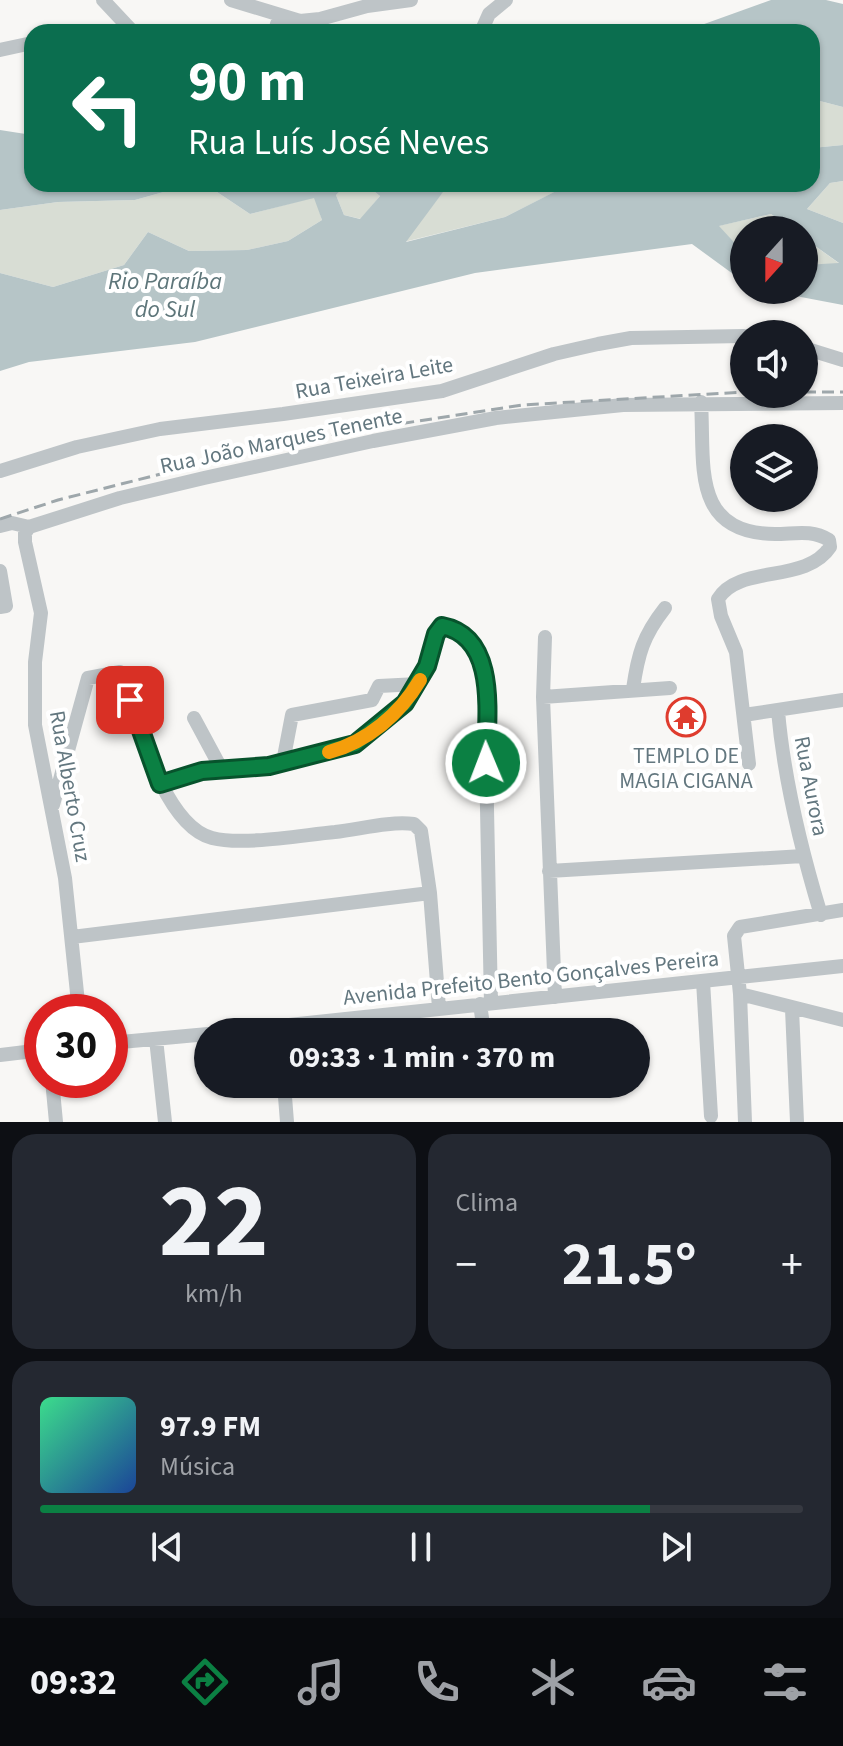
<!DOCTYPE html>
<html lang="pt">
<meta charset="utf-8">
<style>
:root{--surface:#171b24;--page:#242831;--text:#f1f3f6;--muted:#9ea1a6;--line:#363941;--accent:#0b8043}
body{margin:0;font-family:"Source Sans 3",sans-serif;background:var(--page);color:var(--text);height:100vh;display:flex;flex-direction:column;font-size:30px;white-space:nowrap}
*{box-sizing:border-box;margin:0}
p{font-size:26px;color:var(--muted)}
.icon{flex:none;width:44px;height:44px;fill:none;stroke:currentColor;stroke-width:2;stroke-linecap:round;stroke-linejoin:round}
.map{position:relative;height:1122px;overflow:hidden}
.sheet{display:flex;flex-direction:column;gap:12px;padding:12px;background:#0d0f14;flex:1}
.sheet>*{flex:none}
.top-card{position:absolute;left:24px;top:24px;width:796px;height:168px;border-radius:24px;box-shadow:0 2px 6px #0004;background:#0b6e4f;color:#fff;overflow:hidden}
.needle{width:52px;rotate:201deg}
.tools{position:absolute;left:730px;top:216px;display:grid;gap:16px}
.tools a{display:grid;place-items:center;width:88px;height:88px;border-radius:50%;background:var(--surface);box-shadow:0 2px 6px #0004;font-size:40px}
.speed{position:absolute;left:24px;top:994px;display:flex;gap:16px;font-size:40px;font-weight:700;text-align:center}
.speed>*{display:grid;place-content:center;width:104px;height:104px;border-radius:50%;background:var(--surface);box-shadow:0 2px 6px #0004;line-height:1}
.speed .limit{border:12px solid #d22;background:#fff;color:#111}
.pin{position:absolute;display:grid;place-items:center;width:68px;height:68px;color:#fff;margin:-34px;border-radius:16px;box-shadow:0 4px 12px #0006}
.me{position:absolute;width:88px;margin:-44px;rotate:359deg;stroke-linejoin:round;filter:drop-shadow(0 0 6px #0008)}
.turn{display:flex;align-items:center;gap:28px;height:168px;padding:0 32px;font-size:36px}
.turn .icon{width:104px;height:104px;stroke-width:2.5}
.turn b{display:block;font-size:56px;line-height:68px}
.big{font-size:60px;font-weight:700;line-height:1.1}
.sheet .card{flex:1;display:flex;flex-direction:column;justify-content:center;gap:12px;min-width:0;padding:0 28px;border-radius:24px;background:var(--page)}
.sheet .dial{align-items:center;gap:0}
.dial b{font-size:104px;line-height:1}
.song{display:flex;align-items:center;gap:24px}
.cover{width:96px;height:96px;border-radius:12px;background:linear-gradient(135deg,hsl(150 70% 55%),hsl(220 70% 35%))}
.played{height:8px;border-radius:4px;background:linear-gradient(90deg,var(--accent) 80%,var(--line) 80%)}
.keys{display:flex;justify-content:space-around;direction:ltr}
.heat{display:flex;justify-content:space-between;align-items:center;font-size:44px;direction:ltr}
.sheet .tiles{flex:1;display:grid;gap:12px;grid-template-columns:1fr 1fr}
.card:last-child{grid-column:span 2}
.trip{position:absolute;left:194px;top:1018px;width:456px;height:80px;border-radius:40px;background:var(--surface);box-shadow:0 2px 6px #0004;font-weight:700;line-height:80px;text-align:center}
.tab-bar{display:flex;height:128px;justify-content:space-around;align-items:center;background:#090b0e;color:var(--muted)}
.tab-bar .icon{width:56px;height:56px}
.tab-bar .active{color:var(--accent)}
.tab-bar b{font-size:36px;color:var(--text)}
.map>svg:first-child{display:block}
.green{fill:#d8ddd4}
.water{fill:#b6c5c7}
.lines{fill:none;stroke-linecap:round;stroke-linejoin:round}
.minor{stroke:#bec4c7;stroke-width:14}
.rail{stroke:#9ea7ab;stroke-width:3;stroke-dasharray:12 6;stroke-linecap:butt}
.route-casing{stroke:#07532c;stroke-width:20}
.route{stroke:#0b8043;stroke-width:14}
.slow{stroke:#f59e0b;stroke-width:14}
.labels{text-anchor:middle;stroke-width:8;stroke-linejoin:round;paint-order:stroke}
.street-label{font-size:22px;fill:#63777f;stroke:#fff}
.poi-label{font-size:22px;fill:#63777f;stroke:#fff}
.water-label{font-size:24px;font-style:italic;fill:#5e767a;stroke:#fff}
</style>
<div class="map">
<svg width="843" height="1122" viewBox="0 0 843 1122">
<rect width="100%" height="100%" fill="#f8f7f5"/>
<path class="green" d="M812,99L843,107V145L812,148Z
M843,181V223L807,209L830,183Z
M192,184H205L250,214L315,197L322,220L288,241L247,250L189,251L148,232L124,265L53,287L0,273V210L58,202L135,200Z
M360,184H365L380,196L361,219L344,215L336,195L343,188Z
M449,184H562L567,186L505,217L404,242Z
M771,214L794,230H744V253L718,226Z
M804,238L840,264L804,265Z"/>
<path class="water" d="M771,0H826L843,4V107L812,99V32H682Z
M0,130L32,135V184H192L135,200L58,202L0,210Z
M843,145V181L830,183L807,209L843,223V305L764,290H804V265L839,263L804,238V230H794L771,214L719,226L744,253V282L692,244L475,273L195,342L29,362L0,371V273L53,287L124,265L148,232L189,251L247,250L288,241L322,220L314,198L250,214L205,184H360L343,188L336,195L344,215L360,219L380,196L365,184H449L406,242L505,217L566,186L562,184H812V148Z"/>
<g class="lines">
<path class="minor" d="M103,0L133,32
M231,0L300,21L320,19L367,6L411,0
M282,32L276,28L277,24L291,20
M481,32L489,14L506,0
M0,50L32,43
M804,348L843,360
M701,402C705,464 690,533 775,534C795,534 811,529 829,540L830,547C806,584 739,564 718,599L721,616L736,652L749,764
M0,471L77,447L160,429L283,414L442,391L554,354L598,344L631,338L744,336
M0,526L12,523L29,527
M0,571L6,606L0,607
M545,637L543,697L555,997
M633,689C638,654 643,636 665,608
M543,697L670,688
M778,711C784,780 801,849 821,915
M744,715L843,700
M194,718L222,770
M283,762L292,715L372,700L379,686L418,684
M160,784L202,771L269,766L355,744L405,703L427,666L439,628C461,624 476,645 484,663L491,1003
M53,805L88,678L120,672C136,716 162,825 212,838C243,846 302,835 335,832C361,829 389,821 414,824L421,831L430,893L439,1008
M549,871L803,856
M843,910L740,927L734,936L740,994L843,1020
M72,937L430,893
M703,981L711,1116
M740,994L745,1122
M480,1004L484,1032
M792,1009L797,1122
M79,1012L65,878L35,725V662L41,613L25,542V533L29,527L120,498L204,478L373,441L496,418L623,405L843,403
M223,1032L843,966
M156,1039L165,1122
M110,1043L208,1034
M0,1055L42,1050
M52,1080L56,1122
M284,1084L287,1122"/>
<path class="rail" d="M804,392H843
M0,519L58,500L295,440L522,405L744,392"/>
</g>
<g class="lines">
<g class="route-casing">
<path id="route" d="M130,700L160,784L202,771L269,766L355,744L405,703L427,666L436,634L442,626C500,637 486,720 486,763"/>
</g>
<use href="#route" class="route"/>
<path class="slow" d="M329,752C367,742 400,714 420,680"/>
</g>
<defs>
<g id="temple-ring" transform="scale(2)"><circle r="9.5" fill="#fff" stroke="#df3c2e" stroke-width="1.5"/><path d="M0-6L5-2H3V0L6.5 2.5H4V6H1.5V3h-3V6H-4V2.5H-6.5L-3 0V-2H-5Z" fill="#df3c2e"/></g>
</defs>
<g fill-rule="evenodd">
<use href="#temple-ring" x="686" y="717"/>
</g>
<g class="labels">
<g class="street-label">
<text transform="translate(374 377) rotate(-10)" y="8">Rua Teixeira Leite</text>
<text transform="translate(281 440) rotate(-12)" y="8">Rua João Marques Tenente</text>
<text transform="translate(71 786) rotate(80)" y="8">Rua Alberto Cruz</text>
<text transform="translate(812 786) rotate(79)" y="8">Rua Aurora</text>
<text transform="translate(531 977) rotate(-6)" y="8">Avenida Prefeito Bento Gonçalves Pereira</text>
</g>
<g class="poi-label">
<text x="686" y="763">TEMPLO DE<tspan x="686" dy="25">MAGIA CIGANA</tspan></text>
</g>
<g class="water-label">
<text x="165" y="289">Rio Paraíba<tspan x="165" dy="28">do Sul</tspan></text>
</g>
</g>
</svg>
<div class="tools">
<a><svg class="needle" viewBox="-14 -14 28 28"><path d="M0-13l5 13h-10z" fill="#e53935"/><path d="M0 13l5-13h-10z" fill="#9ea1a6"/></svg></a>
<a><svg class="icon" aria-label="sound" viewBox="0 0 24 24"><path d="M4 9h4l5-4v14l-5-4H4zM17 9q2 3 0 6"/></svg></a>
<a><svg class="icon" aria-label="layers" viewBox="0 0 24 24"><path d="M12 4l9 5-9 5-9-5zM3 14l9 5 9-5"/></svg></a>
</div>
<div class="speed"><div class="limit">30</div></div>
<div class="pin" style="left:130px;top:700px;background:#d93025"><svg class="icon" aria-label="arrive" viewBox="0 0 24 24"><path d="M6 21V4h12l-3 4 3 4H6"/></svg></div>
<svg class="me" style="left:486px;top:763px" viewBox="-20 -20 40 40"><circle r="17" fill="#0b8043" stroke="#fff" stroke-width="3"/><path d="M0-11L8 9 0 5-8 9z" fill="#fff"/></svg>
<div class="trip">09:33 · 1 min · 370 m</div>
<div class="top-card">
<div class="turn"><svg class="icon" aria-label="left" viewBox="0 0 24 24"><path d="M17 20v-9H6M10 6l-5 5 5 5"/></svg><div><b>90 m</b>Rua Luís José Neves</div></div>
</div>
</div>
<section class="sheet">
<div class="tiles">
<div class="card dial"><b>22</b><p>km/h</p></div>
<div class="card"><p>Clima</p>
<div class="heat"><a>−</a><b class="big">21.5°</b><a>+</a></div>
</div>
<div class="card">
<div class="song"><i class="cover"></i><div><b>97.9 FM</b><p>Música</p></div></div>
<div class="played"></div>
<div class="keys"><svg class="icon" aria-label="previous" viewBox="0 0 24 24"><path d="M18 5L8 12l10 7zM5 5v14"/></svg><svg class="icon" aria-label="pause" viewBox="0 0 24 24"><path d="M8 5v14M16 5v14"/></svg><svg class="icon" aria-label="next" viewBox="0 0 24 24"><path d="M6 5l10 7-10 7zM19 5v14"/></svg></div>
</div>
</div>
</section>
<nav class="tab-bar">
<b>09:32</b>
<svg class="icon active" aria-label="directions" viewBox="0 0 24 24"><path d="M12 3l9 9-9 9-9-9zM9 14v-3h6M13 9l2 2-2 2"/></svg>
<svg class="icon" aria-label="music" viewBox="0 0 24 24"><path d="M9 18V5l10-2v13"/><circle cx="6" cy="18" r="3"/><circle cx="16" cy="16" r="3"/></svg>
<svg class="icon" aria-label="phone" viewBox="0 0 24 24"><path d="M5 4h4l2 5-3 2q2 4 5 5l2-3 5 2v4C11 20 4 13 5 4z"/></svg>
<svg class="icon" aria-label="climate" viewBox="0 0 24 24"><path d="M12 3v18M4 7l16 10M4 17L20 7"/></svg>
<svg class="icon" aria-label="car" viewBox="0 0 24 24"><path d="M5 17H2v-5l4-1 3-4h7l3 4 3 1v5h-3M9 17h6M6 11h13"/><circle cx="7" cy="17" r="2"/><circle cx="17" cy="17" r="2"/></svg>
<svg class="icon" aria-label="filters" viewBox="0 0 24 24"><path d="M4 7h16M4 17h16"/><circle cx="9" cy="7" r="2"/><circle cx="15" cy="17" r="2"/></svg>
</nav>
